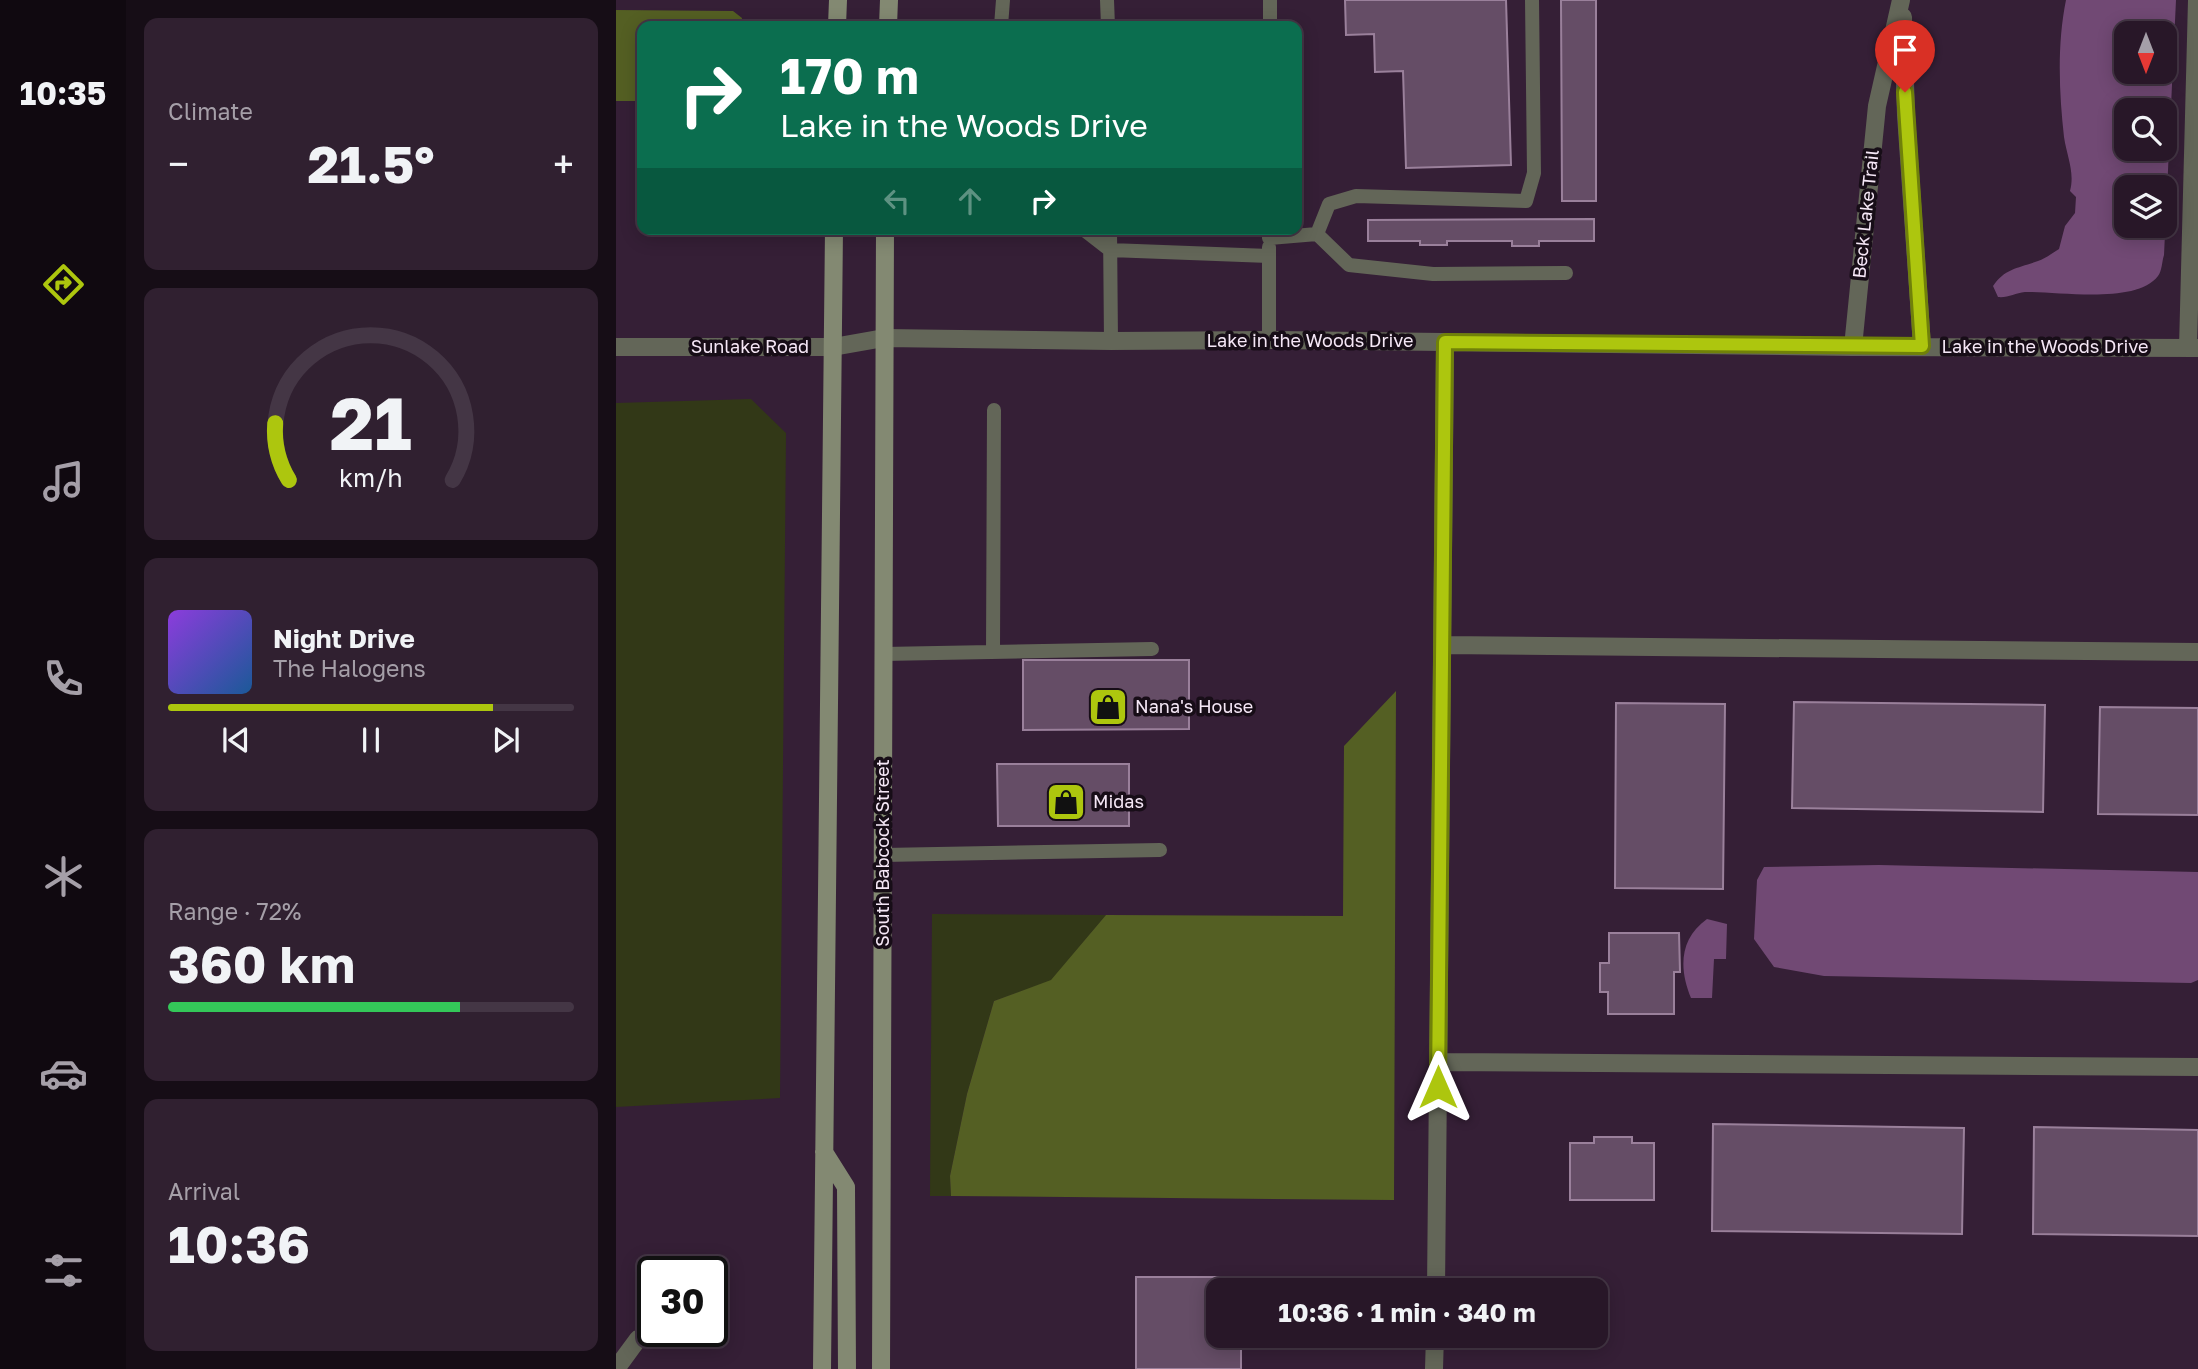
<!DOCTYPE html>
<meta charset="utf-8">
<style>
:root{--surface:#281728;--page:#302030;--text:#f1f3f6;--muted:#a59fa8;--line:#443645;--accent:#adc60e}
body{margin:0;font-family:"Golos Text",sans-serif;background:var(--page);color:var(--text);height:100vh;display:flex;flex-direction:column;font-size:26px;white-space:nowrap}
*{box-sizing:border-box;margin:0}
p{font-size:23px;color:var(--muted)}
.icon{flex:none;width:38px;height:38px;fill:none;stroke:currentColor;stroke-width:2;stroke-linecap:round;stroke-linejoin:round}
.map{position:relative;flex:1;overflow:hidden}
.side{display:flex;flex-direction:column;gap:18px;padding:18px;background:#160d16;width:490px}
.side>*{flex:none}
.hud{position:absolute;left:21px;top:21px;width:665px;height:214px;border-radius:14px;box-shadow:0 4px 18px #0003,0 0 0 2px var(--line);background:#0b6e4f;color:#fff;overflow:hidden}
.needle{width:46px;rotate:180deg}
.buttons{position:absolute;left:1498px;top:21px;display:grid;gap:14px}
.buttons a{display:grid;place-items:center;width:63px;height:63px;border-radius:14px;background:var(--surface);box-shadow:0 4px 18px #0003,0 0 0 2px var(--line);font-size:35px}
.speed{position:absolute;left:21px;top:1256px;display:flex;gap:14px;font-size:35px;font-weight:700;text-align:center}
.speed>*{display:grid;place-content:center;width:91px;height:91px;border-radius:50%;background:var(--surface);box-shadow:0 4px 18px #0003,0 0 0 2px var(--line);line-height:1}
.speed .limit{border:4px solid #111;border-radius:10px;background:#fff;color:#111}
.pin{position:absolute;display:grid;place-items:center;width:60px;height:60px;color:#fff;margin:-72px -30px;border-radius:50% 50% 50% 0;rotate:-45deg;box-shadow:0 0 7px #0007}
.pin .icon{rotate:45deg}
.me{position:absolute;width:77px;margin:-38px;rotate:0deg;stroke-linejoin:round;filter:drop-shadow(0 0 5px #0008)}
.turn{display:flex;align-items:center;gap:24px;height:147px;padding:0 28px;font-size:32px}
.turn .icon{width:91px;height:91px;stroke-width:2.5}
.turn b{display:block;font-size:49px;line-height:60px}
.lanes{display:flex;align-items:center;height:66px;padding:0 28px;background:#0003;justify-content:center;gap:35px;direction:ltr}
.lanes .off{opacity:.35}
.big{font-size:52px;font-weight:700;line-height:1.1}
.side .card{flex:1;display:flex;flex-direction:column;justify-content:center;gap:10px;min-width:0;padding:0 24px;border-radius:14px;background:var(--page)}
.side .dial{align-items:center;gap:0}
.dial svg{height:182px;overflow:visible;fill:none;stroke:var(--line);stroke-width:7;stroke-linecap:round;text-anchor:middle}
.dial text{fill:var(--text);stroke:none}
.song{display:flex;align-items:center;gap:21px}
.cover{width:84px;height:84px;border-radius:10px;background:linear-gradient(135deg,hsl(270 70% 55%),hsl(210 70% 35%))}
.played{height:7px;border-radius:4px;background:linear-gradient(90deg,var(--accent) 80%,var(--line) 80%)}
.keys{display:flex;justify-content:space-around;direction:ltr}
.heat{display:flex;justify-content:space-between;align-items:center;font-size:38px;direction:ltr}
.charge{height:10px;border-radius:5px;background:linear-gradient(90deg,#34c759 72%,var(--line) 0)}
.trip{position:absolute;left:590px;top:1278px;width:402px;height:70px;border-radius:14px;background:var(--surface);box-shadow:0 4px 18px #0003,0 0 0 2px var(--line);font-weight:700;line-height:70px;text-align:center}
main{display:flex;flex:1;min-height:0}
.tabs{display:flex;flex-direction:column;width:126px;justify-content:space-around;align-items:center;background:#100910;color:var(--muted)}
.tabs .icon{width:49px;height:49px}
.tabs .on{color:var(--accent)}
.tabs b{font-size:32px;color:var(--text)}
.map>svg:first-child{display:block}
.green{fill:#323817}
.forest{fill:#545f23}
.water{fill:#714974;fill-rule:evenodd}
.building{fill:#654d66;stroke:#9a809b;stroke-width:2}
.lines{fill:none;stroke-linecap:round;stroke-linejoin:round}
.service{stroke:#636658;stroke-width:14}
.minor{stroke:#636658;stroke-width:18}
.secondary{stroke:#838972;stroke-width:18}
.route-casing{stroke:#708109;stroke-width:18}
.route{stroke:#adc60e;stroke-width:12}
.labels{text-anchor:middle;stroke-width:7;stroke-linejoin:round;paint-order:stroke}
.street-label{font-size:18px;fill:#f5e7f6;stroke:#170d17}
.poi-label{font-size:18px;fill:#f5e7f6;stroke:#170d17;text-anchor:start}
</style>
<main>
<nav class="tabs">
<b>10:35</b>
<svg class="icon on" aria-label="directions" viewBox="0 0 24 24"><path d="M12 3l9 9-9 9-9-9zM9 14v-3h6M13 9l2 2-2 2"/></svg>
<svg class="icon" aria-label="music" viewBox="0 0 24 24"><path d="M9 18V5l10-2v13"/><circle cx="6" cy="18" r="3"/><circle cx="16" cy="16" r="3"/></svg>
<svg class="icon" aria-label="phone" viewBox="0 0 24 24"><path d="M5 4h4l2 5-3 2q2 4 5 5l2-3 5 2v4C11 20 4 13 5 4z"/></svg>
<svg class="icon" aria-label="climate" viewBox="0 0 24 24"><path d="M12 3v18M4 7l16 10M4 17L20 7"/></svg>
<svg class="icon" aria-label="car" viewBox="0 0 24 24"><path d="M5 17H2v-5l4-1 3-4h7l3 4 3 1v5h-3M9 17h6M6 11h13"/><circle cx="7" cy="17" r="2"/><circle cx="17" cy="17" r="2"/></svg>
<svg class="icon" aria-label="filters" viewBox="0 0 24 24"><path d="M4 7h16M4 17h16"/><circle cx="9" cy="7" r="2"/><circle cx="15" cy="17" r="2"/></svg>
</nav>
<section class="side">
<div class="card"><p>Climate</p>
<div class="heat"><a>−</a><b class="big">21.5°</b><a>+</a></div>
</div>
<div class="card dial"><svg viewBox="0 0 100 80">
<path d="M14 69A42 42 0 1 1 86 69"/>
<path d="M14 69A42 42 0 0 1 8 44" stroke="#adc60e"/>
<text x="50" y="56" font-size="32" font-weight="700">21</text>
<text x="50" y="72" font-size="11">km/h</text>
</svg></div>
<div class="card">
<div class="song"><i class="cover"></i><div><b>Night Drive</b><p>The Halogens</p></div></div>
<div class="played"></div>
<div class="keys"><svg class="icon" aria-label="previous" viewBox="0 0 24 24"><path d="M18 5L8 12l10 7zM5 5v14"/></svg><svg class="icon" aria-label="pause" viewBox="0 0 24 24"><path d="M8 5v14M16 5v14"/></svg><svg class="icon" aria-label="next" viewBox="0 0 24 24"><path d="M6 5l10 7-10 7zM19 5v14"/></svg></div>
</div>
<div class="card"><p>Range · 72%</p><b class="big">360 km</b><div class="charge"></div></div>
<div class="card"><p>Arrival</p><b class="big">10:36</b></div>
</section>
<div class="map">
<svg width="1582" height="1369" viewBox="0 0 1582 1369">
<rect width="100%" height="100%" fill="#351f36"/>
<path class="green" d="M135,399L170,433L164,1098L0,1107V403Z
M316,914L490,915L435,981L378,1001L351,1094L334,1176L335,1196H314Z"/>
<path class="forest" d="M0,10L117,11L126,18L125,26H26V101H0Z
M780,691L778,1200L335,1196L334,1176L351,1094L378,1001L435,980L490,915L727,916L728,746Z"/>
<path class="water" d="M1450,0H1560L1548,255C1546,261 1546,271 1542,276C1520,305 1441,291 1409,292C1399,293 1392,298 1382,297L1377,286C1389,268 1403,268 1422,261C1429,259 1436,253 1443,249L1449,226L1459,213L1460,197L1454,191C1459,172 1451,157 1448,137C1443,93 1441,44 1450,0ZM1510,33H1549V72H1510ZM1510,110H1549V149H1510ZM1510,187H1549V226H1510Z
M1263,865L1582,872V980L1575,983L1208,976L1158,967L1138,939L1141,880L1148,867Z
M1091,919L1111,924L1110,959H1098L1096,998H1075C1063,969 1063,939 1091,919Z"/>
<path class="building" d="M729,0H890L895,165L790,168L787,71L759,72L758,34L730,35Z
M945,0H980V201H946Z
M978,219V241H923V246H896V241H831V245H804V241H752V220Z
M407,660H573V729L407,730Z
M1178,702L1429,705L1427,812L1176,808Z
M1000,703L1109,704L1107,889L999,888Z
M1484,707L1582,708V815L1482,814Z
M381,764H513V826H382Z
M993,933H1063L1064,972H1058V1014H992V992H984V963H993Z
M1097,1124L1348,1128L1346,1234L1096,1231Z
M1418,1127L1582,1130V1236L1417,1234Z
M978,1137H1016V1143H1038V1200H954V1143H978Z
M520,1277H625V1290H602V1335H625V1369H520Z"/>
<g class="lines">
<path class="service" d="M491,0L492,26
M385,26L387,0
M654,26V0
M462,229H467L494,250L653,256
M494,229L495,341
M701,234L733,265L817,274L950,273
M653,238L701,234L713,204L740,196L910,201L918,173L916,0
M653,340V247
M377,652L378,410
M267,654L536,649
M267,855L544,850"/>
<path class="minor" d="M1287,17L1290,115L1306,346
M0,347H217L268,338L495,341L660,340L1237,347L1582,348
M1237,347L1261,106L1285,0
M1572,348L1581,0
M826,645L1582,652
M822,1062L1582,1067
M820,1290L829,342
M0,1369L22,1339
M818,1369L819,1335"/>
<path class="secondary" d="M221,26L222,0
M272,26L273,0
M208,1152L230,1187L231,1369
M206,1369L218,229
M265,1369L269,229"/>
</g>
<g class="lines">
<g class="route-casing">
<path id="route" d="M822,1087L829,342L1306,346L1289,92"/>
</g>
<use href="#route" class="route"/>
</g>
<defs>
<g id="shop-square" transform="scale(2.0125)"><rect x="-9" y="-9" width="18" height="18" rx="4" fill="#adc60e" stroke="#170d17"/><path d="M-5-2.5h2.3a2.7 3.5 0 0 1 5.4 0H5L5.5 6h-11ZM-1.5-2.5h3a1.5 2.3 0 0 0-3 0Z" fill="#111"/></g>
</defs>
<g fill-rule="evenodd">
<use href="#shop-square" x="492" y="707"/>
<use href="#shop-square" x="450" y="802"/>
</g>
<g class="labels">
<g class="street-label">
<text transform="translate(1250 214) rotate(-84)" y="6">Beck Lake Trail</text>
<text x="694" y="347">Lake in the Woods Drive</text>
<text x="134" y="353">Sunlake Road</text>
<text x="1429" y="353">Lake in the Woods Drive</text>
<text transform="translate(267 853) rotate(-90)" y="6">South Babcock Street</text>
</g>
<g class="poi-label">
<text x="519" y="713">Nana's House</text>
<text x="477" y="808">Midas</text>
</g>
</g>
</svg>
<div class="buttons">
<a><svg class="needle" viewBox="-14 -14 28 28"><path d="M0-13l5 13h-10z" fill="#e53935"/><path d="M0 13l5-13h-10z" fill="#a59fa8"/></svg></a>
<a><svg class="icon" aria-label="search" viewBox="0 0 24 24"><circle cx="10" cy="10" r="6"/><path d="M15 15l6 6"/></svg></a>
<a><svg class="icon" aria-label="layers" viewBox="0 0 24 24"><path d="M12 4l9 5-9 5-9-5zM3 14l9 5 9-5"/></svg></a>
</div>
<div class="speed"><div class="limit">30</div></div>
<div class="pin" style="left:1289px;top:92px;background:#d93025"><svg class="icon" aria-label="arrive" viewBox="0 0 24 24"><path d="M6 21V4h12l-3 4 3 4H6"/></svg></div>
<svg class="me" style="left:822px;top:1087px" viewBox="-20 -20 40 40"><path d="M0-17L14 15 0 8-14 15z" fill="#adc60e" stroke="#fff" stroke-width="4"/></svg>
<div class="trip">10:36 · 1 min · 340 m</div>
<div class="hud">
<div class="turn"><svg class="icon" aria-label="right" viewBox="0 0 24 24"><path d="M7 20v-9h11M14 6l5 5-5 5"/></svg><div><b>170 m</b>Lake in the Woods Drive</div></div>
<div class="lanes"><svg class="icon off" aria-label="left" viewBox="0 0 24 24"><path d="M17 20v-9H6M10 6l-5 5 5 5"/></svg><svg class="icon off" aria-label="ahead" viewBox="0 0 24 24"><path d="M12 20V5M6 11l6-6 6 6"/></svg><svg class="icon" aria-label="right" viewBox="0 0 24 24"><path d="M7 20v-9h11M14 6l5 5-5 5"/></svg></div>
</div>
</div>
</main>
